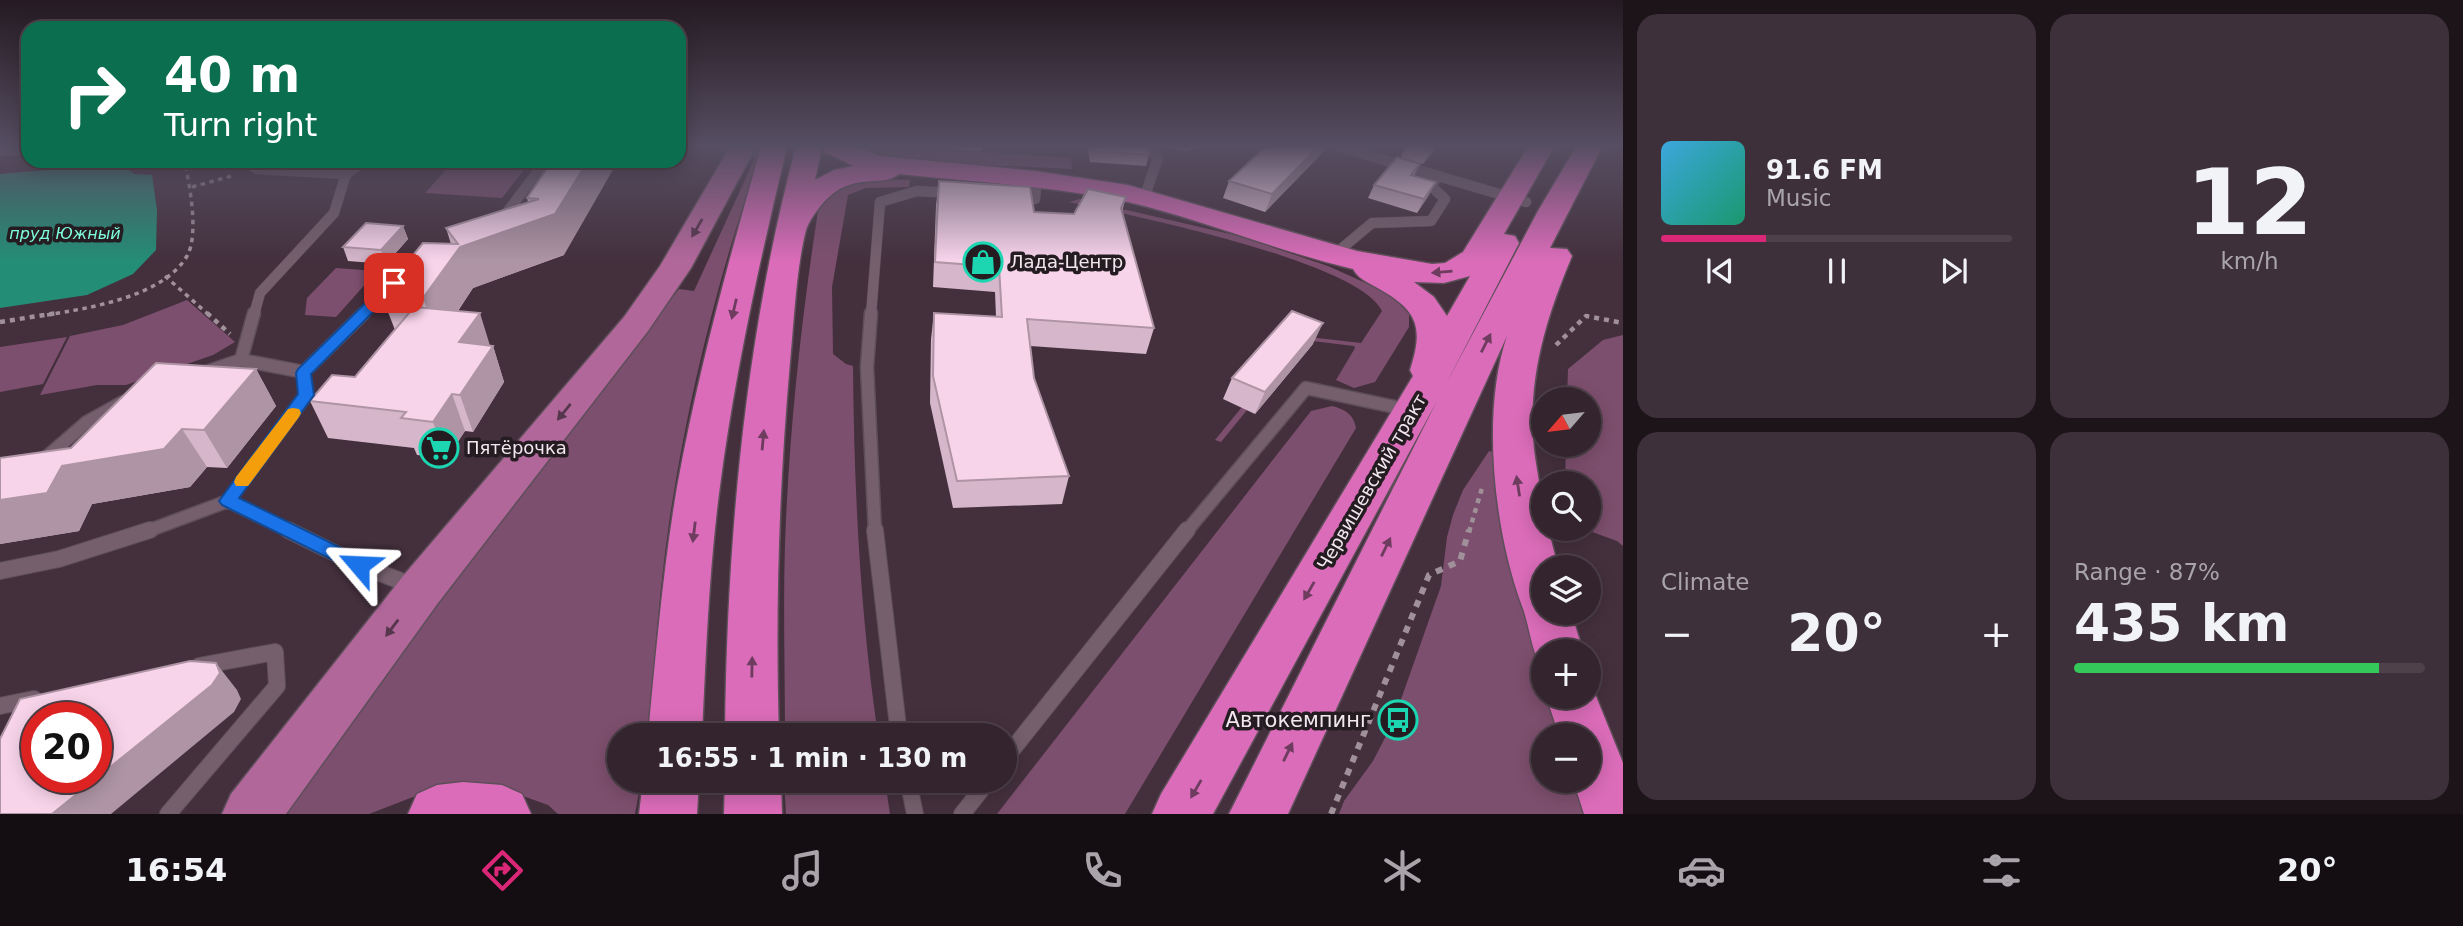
<!DOCTYPE html>
<meta charset="utf-8">
<style>
:root{--surface:#33242e;--page:#3e303a;--text:#f1f3f6;--muted:#a9a4aa;--line:#4e414a;--accent:#db2777}
body{margin:0;font-family:"DejaVu Sans",sans-serif;background:var(--page);color:var(--text);height:100vh;display:flex;flex-direction:column;font-size:26px;white-space:nowrap}
*{box-sizing:border-box;margin:0}
p{font-size:23px;color:var(--muted)}
.icon{flex:none;width:38px;height:38px;fill:none;stroke:currentColor;stroke-width:2;stroke-linecap:round;stroke-linejoin:round}
.map{position:relative;flex:1;overflow:hidden}
.side{display:flex;flex-direction:column;gap:14px;padding:14px;background:#1c1419;width:840px}
.side>*{flex:none}
.banner{position:absolute;left:21px;top:21px;width:665px;height:147px;border-radius:21px;box-shadow:0 4px 18px #0003,0 0 0 2px var(--line);background:#0b6e4f;color:#fff;overflow:hidden}
.needle{width:46px;rotate:242deg}
.tools{position:absolute;left:1531px;top:387px;display:grid;gap:14px}
.tools a{display:grid;place-items:center;width:70px;height:70px;border-radius:50%;background:var(--surface);box-shadow:0 4px 18px #0003,0 0 0 2px var(--line);font-size:35px}
.speed{position:absolute;left:21px;top:702px;display:flex;gap:14px;font-size:35px;font-weight:700;text-align:center}
.speed>*{display:grid;place-content:center;width:91px;height:91px;border-radius:50%;background:var(--surface);box-shadow:0 4px 18px #0003,0 0 0 2px var(--line);line-height:1}
.speed .limit{border:10px solid #d22;background:#fff;color:#111}
.pin{position:absolute;display:grid;place-items:center;width:60px;height:60px;color:#fff;margin:-30px;border-radius:14px;box-shadow:0 4px 10px #0006}
.me{position:absolute;width:77px;margin:-38px;rotate:296deg;stroke-linejoin:round;filter:drop-shadow(0 0 5px #0008)}
.turn{display:flex;align-items:center;gap:24px;height:147px;padding:0 28px;font-size:32px}
.turn .icon{width:91px;height:91px;stroke-width:2.5}
.turn b{display:block;font-size:49px;line-height:60px}
.big{font-size:52px;font-weight:700;line-height:1.1}
.side .widget{flex:1;display:flex;flex-direction:column;justify-content:center;gap:10px;min-width:0;padding:0 24px;border-radius:21px;background:var(--page)}
.side .dial{align-items:center;gap:0}
.dial b{font-size:91px;line-height:1}
.song{display:flex;align-items:center;gap:21px}
.cover{width:84px;height:84px;border-radius:10px;background:linear-gradient(135deg,hsl(200 70% 55%),hsl(160 70% 35%))}
.played{height:7px;border-radius:4px;background:linear-gradient(90deg,var(--accent) 30%,var(--line) 30%)}
.keys{display:flex;justify-content:space-around;direction:ltr}
.heat{display:flex;justify-content:space-between;align-items:center;font-size:38px;direction:ltr}
.charge{height:10px;border-radius:5px;background:linear-gradient(90deg,#34c759 87%,var(--line) 0)}
.side .tiles{flex:1;display:grid;gap:14px;grid-template-columns:repeat(2,1fr)}
.trip{position:absolute;left:607px;top:723px;width:410px;height:70px;border-radius:35px;background:var(--surface);box-shadow:0 4px 18px #0003,0 0 0 2px var(--line);font-weight:700;line-height:70px;text-align:center}
.tabs{display:flex;height:112px;justify-content:space-around;align-items:center;background:#140e12;color:var(--muted)}
.tabs .icon{width:49px;height:49px}
.tabs .selected{color:var(--accent)}
.tabs b{font-size:32px;color:var(--text)}
main{display:flex;flex:1;min-height:0}
.map>svg:first-child{display:block}
.green{fill:#7d4f6e}
.water{fill:#248d76}
.lines{fill:none;stroke-linecap:round;stroke-linejoin:round}
.lane-far2-casing{stroke:#5e4e59;stroke-width:11}
.lane-far1-casing{stroke:#5e4e59;stroke-width:15}
.lane-casing{stroke:#5e4e59;stroke-width:18}
.primary-casing{stroke:#5e4e59;stroke-width:3}
.highway-casing{stroke:#5e4e59;stroke-width:3}
.path-far2{stroke:#a0909a;stroke-width:3.5;stroke-dasharray:4.5 4.5;stroke-linecap:butt}
.path-far1{stroke:#a0909a;stroke-width:4.5;stroke-dasharray:5 5;stroke-linecap:butt}
.path{stroke:#a0909a;stroke-width:6;stroke-dasharray:7 7;stroke-linecap:butt}
.lane-far2{stroke:#755f6d;stroke-width:10}
.lane-far1{stroke:#755f6d;stroke-width:12}
.lane{stroke:#755f6d;stroke-width:16}
.primary{fill:#b2679b;fill-rule:evenodd}
.highway{fill:#db6cb9;fill-rule:evenodd}
.wall{fill:#d5b6ca}
.shaded-wall{fill:#ae94a4}
.building{fill:#f8d4eb;stroke:#ae94a4;stroke-width:2;fill-rule:evenodd}
.oneway{fill:#56364c}
.oneway2{fill:#6d3c5e}
.route{fill:#1a73e8;stroke:#114b97;stroke-width:2}
.slow{fill:#f59e0b}
.labels{text-anchor:middle;stroke-width:7;stroke-linejoin:round;paint-order:stroke}
.far-water-label{font-size:16px;font-style:italic;fill:#7ffede;stroke:#241c21}
.poi-label{font-size:18px;fill:#f3e6ee;stroke:#241c21;text-anchor:start}
.street-label{font-size:18px;fill:#f3e6ee;stroke:#241c21}
.near-poi-label{font-size:21px;fill:#f3e6ee;stroke:#241c21;text-anchor:end}
</style>
<main>
<div class="map">
<svg width="1623" height="814" viewBox="0 0 1623 814">
<rect width="100%" height="100%" fill="#44303d"/>
<path class="green" d="M757,147H763C720,268 688,396 669,523C659,594 654,664 648,735H620V780L641,781L635,814H558L548,805L509,791L426,792L369,814H275L478,542L679,289L694,291L755,158L752,157Z
M845,147L947,149L1071,158L1072,169L883,160Z
M454,161H531L502,198L425,193Z
M882,179L910,180L909,187L866,188L848,195L832,287L833,354L846,364L853,366C854,489 860,613 878,735H785C785,671 783,607 785,544C789,433 801,321 818,211C830,184 856,182 882,179Z
M1079,199L1239,236L1328,266L1390,294L1409,314V327L1375,382L1354,388L1336,380L1355,348L1354,346L1304,340L1221,442L1215,440L1300,336L1361,343L1382,311C1359,261 1126,214 1069,202Z
M336,268L377,271L336,317L305,315L307,298Z
M187,300L235,342L213,355L126,385H97L40,395L70,336L123,325Z
M1623,335V546L1617,541L1584,529L1589,528V483H1565L1566,445L1589,444V399H1567L1568,369L1603,340Z
M67,337L43,384L0,392V347Z
M1332,406C1345,409 1354,415 1356,428L1125,814H997L1311,411Z
M1489,451L1497,453L1543,662L1544,696L1555,697L1568,735H1544V780L1584,781L1596,814H1339L1344,801L1373,761L1389,730L1405,739L1414,714L1399,705L1441,586L1447,537L1453,515L1463,490Z
M784,781H885L890,814H786Z"/>
<path class="water" d="M94,166L125,167L134,174L152,175L157,210L156,250L133,274L87,295L0,308V174Z"/>
<g class="lines">
<g class="lane-far2-casing">
<path id="lane-far2" d="M1340,147L1526,202
M0,151L28,149
M245,161L257,169L346,174
M1019,198L1035,199L1037,180
M1144,198L1158,158L1149,147
M501,220L546,161
M1335,254L1372,223L1431,221L1445,199L1431,186L1438,176
M254,315L260,293L334,213L346,174L365,161
M362,315L393,284
M871,315L880,202L917,191L951,193"/>
</g>
<g class="lane-far1-casing">
<path id="lane-far1" d="M871,313L867,367L875,532
M241,360L254,313
M206,372L241,360L304,372L306,395L228,501
M304,372L364,313
M42,461L87,422L123,402
M145,532L228,501L292,532
M1186,532L1306,388L1409,410"/>
</g>
<g class="lane-casing">
<path id="lane" d="M288,530L359,565L414,586
M875,530L899,735
M0,571L59,559L150,530
M0,706L34,699
M1004,760L1187,530
M908,780L915,814
M168,814L277,686L275,652L199,666
M962,814L989,780"/>
</g>
<g class="primary-casing">
<path id="primary" d="M730,147H756L691,268L648,331L438,603L286,814H222L231,794L404,575L624,317L660,266Z"/>
</g>
<g class="highway-casing">
<path id="highway" d="M761,147H787C760,259 735,372 720,486C709,568 706,652 702,735H648C656,652 663,569 677,487C698,372 729,259 761,147Z
M796,147H822L815,180L834,170L854,166L826,153L822,147H857L880,156L1035,171L1128,185L1357,251L1432,264L1445,263L1463,252L1528,147H1554L1504,234L1515,236L1519,243L1445,386L1538,211L1576,147H1602L1550,248L1567,249L1572,256C1547,316 1529,372 1533,438C1535,468 1544,498 1544,528H1548L1558,567H1544V612H1571L1583,651H1544V668L1540,666C1531,647 1529,624 1522,606C1494,531 1481,412 1507,336L1288,814H1229L1437,401L1213,814H1152L1161,794L1413,376L1410,370C1425,324 1416,309 1374,286C1365,281 1358,278 1353,269C1277,251 1204,220 1128,202C1053,186 976,182 899,174C881,189 852,170 823,203C817,210 809,221 806,230C796,269 794,322 790,362C779,487 775,610 779,735H725C727,539 745,337 796,147ZM1470,276L1447,316L1434,297L1414,282L1444,283Z
M1589,679L1623,763V814H1584L1573,780H1589V735H1559L1546,696H1589Z
M643,780H699L697,814H639Z
M725,780H781L782,814H724Z
M463,782L502,785L522,794L531,814H408L417,794L437,785Z"/>
</g>
<path class="path-far2" d="M192,187L235,175
M165,276L209,315
M47,315C89,308 163,297 187,256C199,236 190,183 184,161"/>
<path class="path-far1" d="M207,313L230,334
M0,322L57,313
M1556,345L1586,316L1623,323
M1469,532L1482,488"/>
<path class="path" d="M1331,814L1429,575L1460,561L1469,530"/>
<use href="#lane-far2" class="lane-far2"/>
<use href="#lane-far1" class="lane-far1"/>
<use href="#lane" class="lane"/>
<use href="#primary" class="primary"/>
<use href="#highway" class="highway"/>
</g>
<path class="wall" d="M947,147H982V151L947,149Z
M1087,147H1147L1149,155L1146,166L1090,162Z
M1162,147H1200L1187,151Z
M1265,147H1328L1265,212L1223,198L1229,181Z
M1405,147H1435L1432,153L1423,164L1401,157Z
M269,161H339L334,166L270,162Z
M552,161L564,255L473,288L458,311L490,346H493L504,382L473,432L465,431L447,458L417,455L414,448L328,438L310,401L355,377L395,330L381,294L451,244L446,228L528,202L527,198Z
M1420,164L1414,176L1429,195L1417,213L1368,198L1374,185Z
M939,181L1034,212L1074,214L1126,197L1122,212L1154,328L1146,354L1030,346L1034,378L1069,476L1062,504L953,508L930,403L931,339L934,313L996,317L995,292L933,287L936,205Z
M403,226L408,239L386,264L348,261L343,247Z
M1313,344L1255,414L1223,399L1232,378Z
M256,369L276,406L227,468L207,467L190,487L92,504L79,531L0,544V458L71,448Z"/>
<path class="shaded-wall" d="M1188,147H1200L1187,151Z
M1318,147H1328L1265,212L1272,194Z
M1433,147H1435L1432,153L1423,164Z
M332,161H339L334,166Z
M588,161H618L564,255L473,288L438,340L423,298L460,247L555,214Z
M1436,182L1429,195L1417,213L1424,199Z
M403,226L408,239L386,264L381,250Z
M480,313L491,349L459,342Z
M1323,323L1313,344L1255,414L1265,392Z
M493,346L504,382L473,432L460,395Z
M256,369L276,406L227,468L204,430Z
M452,394L465,431L447,458L433,422Z
M182,429L207,467L190,487L92,504L79,531L0,544V500L62,466Z
M216,663L237,690L241,699L234,712L111,814H52Z"/>
<path class="building" d="M1092,147H1147L1149,155L1092,151Z
M1265,147H1318L1272,194L1229,181Z
M1416,147H1433L1430,151Z
M1397,157L1420,164L1411,175L1436,182L1424,199L1374,185Z
M552,161H588L555,214L460,247L423,298L381,294L423,243L458,244L446,228L539,199L527,198Z
M939,181L1030,187L1034,212L1074,214L1088,189L1126,197L1121,208L1154,328L1027,319L1034,378L1069,476L957,481L933,376L934,313L1002,317L999,267L935,262Z
M366,223L403,226L381,250L343,247Z
M414,307L480,313L459,342L493,346L460,395L452,394L433,422L401,418L406,412L310,401L332,375L355,377Z
M1292,311L1323,323L1265,392L1232,378Z
M156,363L256,369L204,430L182,429L164,449L62,466L47,493L0,500V458L71,448Z
M190,661L216,663L220,673L212,685L52,814H0V739L20,699ZM37,718H96V777H37Z"/>
<defs><path id="oneway-solid" d="M-6-.8H1V-3.2L6.5 0L1 3.2V.8H-6Z" transform="scale(1.75)"/></defs>
<g class="oneway">
<use href="#oneway-solid" transform="translate(697 228) rotate(120)"/>
<use href="#oneway-solid" transform="translate(564 412) rotate(129)"/>
<use href="#oneway-solid" transform="translate(392 628) rotate(127)"/>
</g>
<g class="oneway2">
<use href="#oneway-solid" transform="translate(1442 272) rotate(175)"/>
<use href="#oneway-solid" transform="translate(734 309) rotate(103)"/>
<use href="#oneway-solid" transform="translate(1486 343) rotate(-63)"/>
<use href="#oneway-solid" transform="translate(763 440) rotate(-85)"/>
<use href="#oneway-solid" transform="translate(1518 486) rotate(-99)"/>
<use href="#oneway-solid" transform="translate(694 532) rotate(97)"/>
<use href="#oneway-solid" transform="translate(1386 547) rotate(-64)"/>
<use href="#oneway-solid" transform="translate(1309 591) rotate(120)"/>
<use href="#oneway-solid" transform="translate(752 667) rotate(-89)"/>
<use href="#oneway-solid" transform="translate(1288 752) rotate(-64)"/>
<use href="#oneway-solid" transform="translate(1196 789) rotate(120)"/>
</g>
<linearGradient id="sky" x2="0" y2="1"><stop stop-color="#251a22"/><stop offset="0.56" stop-color="#564e62"/><stop offset="1" stop-color="#564e62" stop-opacity="0"/></linearGradient>
<rect width="1623" height="261" fill="url(#sky)"/>
<path class="route" d="M394,279L399,280V286L311,374L314,395L239,498L366,560L369,565L366,571L359,573L222,505L219,501L298,394L296,373L298,369L389,280Z"/>
<path class="slow" d="M293,408L299,409L301,413L299,417L248,486H236L234,482L236,477L288,409Z"/>
<defs>
<g id="shop-ring" transform="scale(2.0125)"><circle r="9.5" fill="#241c21" stroke="#1cd5b1" stroke-width="1.5"/><path d="M-5-2.5h2.3a2.7 3.5 0 0 1 5.4 0H5L5.5 6h-11ZM-1.5-2.5h3a1.5 2.3 0 0 0-3 0Z" fill="#1cd5b1"/></g>
<g id="supermarket-ring" transform="scale(2.0125)"><circle r="9.5" fill="#241c21" stroke="#1cd5b1" stroke-width="1.5"/><path d="M-6-5.5h2.5l.6 2H6L4.5 2H-2.5L-4.4-4H-6ZM-1.5 3.2a1.3 1.3 0 1 0 .1 0ZM3 3.2a1.3 1.3 0 1 0 .1 0Z" fill="#1cd5b1"/></g>
<g id="bus-ring" transform="scale(2.0125)"><circle r="9.5" fill="#241c21" stroke="#1cd5b1" stroke-width="1.5"/><path d="M-5-6H5V4H4V6H2V4H-2V6H-4V4H-5ZM-3.5-4V0h7V-4ZM-3.5 1.2v1.5H-2V1.2ZM2 1.2v1.5H3.5V1.2Z" fill="#1cd5b1"/></g>
</defs>
<g fill-rule="evenodd">
<use href="#shop-ring" x="983" y="262"/>
<use href="#supermarket-ring" x="439" y="448"/>
<use href="#bus-ring" x="1398" y="720"/>
</g>
<g class="labels">
<g class="far-water-label">
<text x="65" y="239">пруд Южный</text>
</g>
<g class="poi-label">
<text x="1010" y="268">Лада-Центр</text>
<text x="466" y="454">Пятёрочка</text>
</g>
<g class="street-label">
<text transform="translate(1372 482) rotate(-60)" y="6">Червишевский тракт</text>
</g>
<g class="near-poi-label">
<text x="1371" y="727">Автокемпинг</text>
</g>
</g>
</svg>
<div class="tools">
<a><svg class="needle" viewBox="-14 -14 28 28"><path d="M0-13l5 13h-10z" fill="#e53935"/><path d="M0 13l5-13h-10z" fill="#a9a4aa"/></svg></a>
<a><svg class="icon" aria-label="search" viewBox="0 0 24 24"><circle cx="10" cy="10" r="6"/><path d="M15 15l6 6"/></svg></a>
<a><svg class="icon" aria-label="layers" viewBox="0 0 24 24"><path d="M12 4l9 5-9 5-9-5zM3 14l9 5 9-5"/></svg></a>
<a>+</a>
<a>−</a>
</div>
<div class="speed"><div class="limit">20</div></div>
<div class="pin" style="left:394px;top:283px;background:#d93025"><svg class="icon" aria-label="arrive" viewBox="0 0 24 24"><path d="M6 21V4h12l-3 4 3 4H6"/></svg></div>
<svg class="me" style="left:359px;top:565px" viewBox="-20 -20 40 40"><path d="M0-17L14 15 0 8-14 15z" fill="#1a73e8" stroke="#fff" stroke-width="4"/></svg>
<div class="trip">16:55 · 1 min · 130 m</div>
<div class="banner">
<div class="turn"><svg class="icon" aria-label="right" viewBox="0 0 24 24"><path d="M7 20v-9h11M14 6l5 5-5 5"/></svg><div><b>40 m</b>Turn right</div></div>
</div>
</div>
<section class="side">
<div class="tiles">
<div class="widget">
<div class="song"><i class="cover"></i><div><b>91.6 FM</b><p>Music</p></div></div>
<div class="played"></div>
<div class="keys"><svg class="icon" aria-label="previous" viewBox="0 0 24 24"><path d="M18 5L8 12l10 7zM5 5v14"/></svg><svg class="icon" aria-label="pause" viewBox="0 0 24 24"><path d="M8 5v14M16 5v14"/></svg><svg class="icon" aria-label="next" viewBox="0 0 24 24"><path d="M6 5l10 7-10 7zM19 5v14"/></svg></div>
</div>
<div class="widget dial"><b>12</b><p>km/h</p></div>
<div class="widget"><p>Climate</p>
<div class="heat"><a>−</a><b class="big">20°</b><a>+</a></div>
</div>
<div class="widget"><p>Range · 87%</p><b class="big">435 km</b><div class="charge"></div></div>
</div>
</section>
</main>
<nav class="tabs">
<b>16:54</b>
<svg class="icon selected" aria-label="directions" viewBox="0 0 24 24"><path d="M12 3l9 9-9 9-9-9zM9 14v-3h6M13 9l2 2-2 2"/></svg>
<svg class="icon" aria-label="music" viewBox="0 0 24 24"><path d="M9 18V5l10-2v13"/><circle cx="6" cy="18" r="3"/><circle cx="16" cy="16" r="3"/></svg>
<svg class="icon" aria-label="phone" viewBox="0 0 24 24"><path d="M5 4h4l2 5-3 2q2 4 5 5l2-3 5 2v4C11 20 4 13 5 4z"/></svg>
<svg class="icon" aria-label="climate" viewBox="0 0 24 24"><path d="M12 3v18M4 7l16 10M4 17L20 7"/></svg>
<svg class="icon" aria-label="car" viewBox="0 0 24 24"><path d="M5 17H2v-5l4-1 3-4h7l3 4 3 1v5h-3M9 17h6M6 11h13"/><circle cx="7" cy="17" r="2"/><circle cx="17" cy="17" r="2"/></svg>
<svg class="icon" aria-label="filters" viewBox="0 0 24 24"><path d="M4 7h16M4 17h16"/><circle cx="9" cy="7" r="2"/><circle cx="15" cy="17" r="2"/></svg>
<b>20°</b>
</nav>
